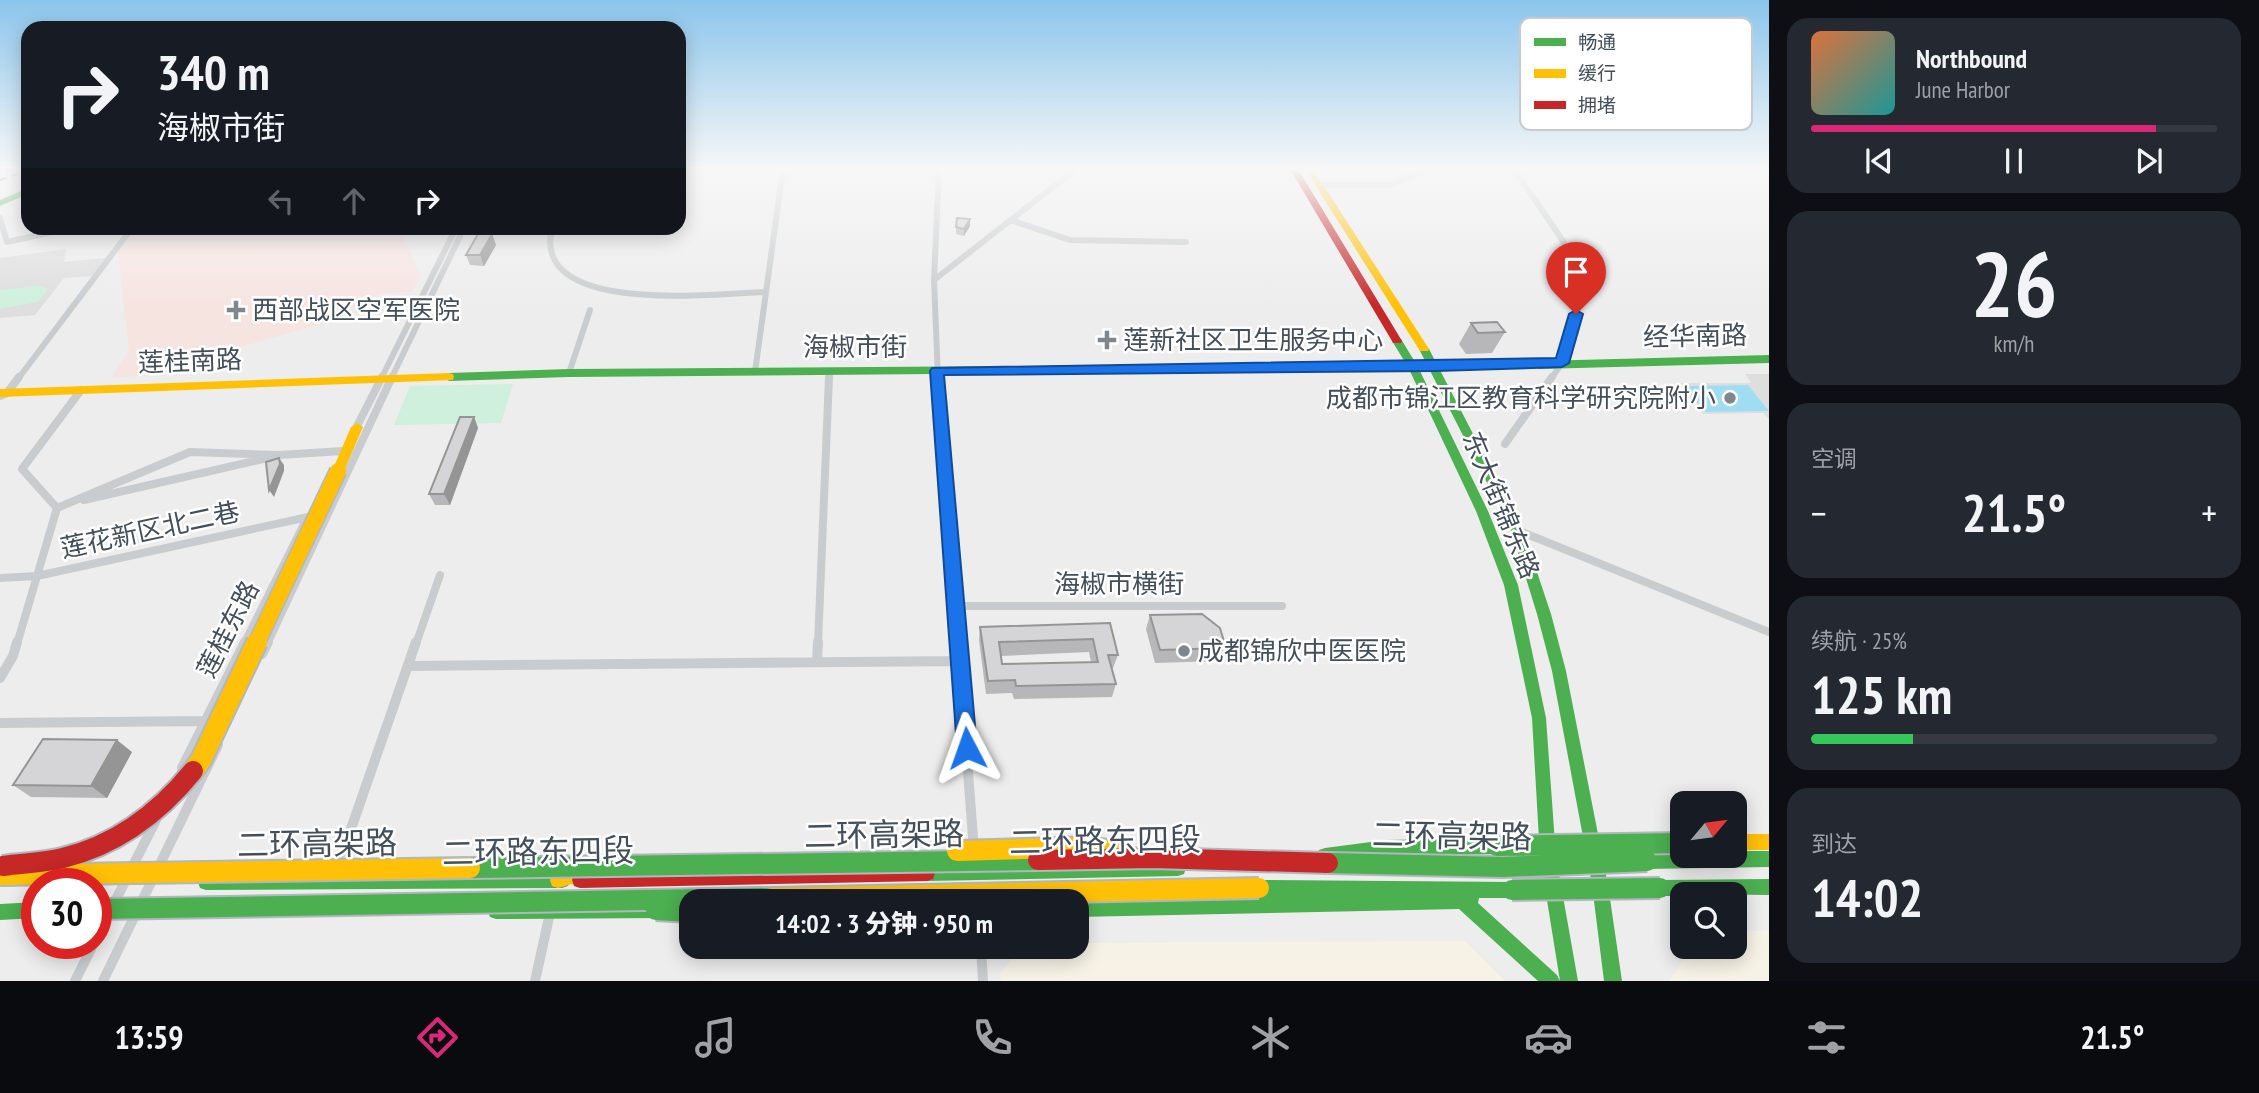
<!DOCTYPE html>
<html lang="zh">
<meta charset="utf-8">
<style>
:root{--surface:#171b24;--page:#242831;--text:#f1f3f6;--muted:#9ea1a6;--line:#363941;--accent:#db2777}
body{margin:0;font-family:"PT Sans Narrow","Noto Sans SC",sans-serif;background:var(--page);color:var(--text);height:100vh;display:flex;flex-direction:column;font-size:26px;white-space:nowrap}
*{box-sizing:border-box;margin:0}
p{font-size:23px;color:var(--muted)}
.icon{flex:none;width:38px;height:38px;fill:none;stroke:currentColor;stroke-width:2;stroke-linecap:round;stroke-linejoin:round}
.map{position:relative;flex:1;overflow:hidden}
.side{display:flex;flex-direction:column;gap:18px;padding:18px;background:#0d0f14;width:490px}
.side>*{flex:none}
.banner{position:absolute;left:21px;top:21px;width:665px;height:214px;border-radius:21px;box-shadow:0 4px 18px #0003;background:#171b24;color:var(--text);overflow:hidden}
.needle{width:46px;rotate:61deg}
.controls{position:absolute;left:1670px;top:791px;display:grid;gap:14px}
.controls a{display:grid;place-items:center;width:77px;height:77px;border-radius:14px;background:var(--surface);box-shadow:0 4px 18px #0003;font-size:35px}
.speed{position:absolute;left:21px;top:868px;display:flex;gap:14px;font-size:35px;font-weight:700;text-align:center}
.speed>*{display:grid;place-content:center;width:91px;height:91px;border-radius:50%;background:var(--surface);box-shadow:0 4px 18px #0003;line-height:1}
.speed .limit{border:10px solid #d22;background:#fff;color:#111}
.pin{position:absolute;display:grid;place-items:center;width:60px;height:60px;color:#fff;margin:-72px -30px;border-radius:50% 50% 50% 0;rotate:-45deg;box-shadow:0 0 7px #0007}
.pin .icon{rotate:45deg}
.me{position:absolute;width:77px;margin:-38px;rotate:356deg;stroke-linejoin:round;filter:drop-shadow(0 0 5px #0008)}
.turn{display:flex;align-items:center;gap:24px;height:147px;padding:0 21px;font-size:32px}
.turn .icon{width:91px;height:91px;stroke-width:2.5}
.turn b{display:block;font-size:49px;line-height:60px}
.lanes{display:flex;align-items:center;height:66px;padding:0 21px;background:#0003;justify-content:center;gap:35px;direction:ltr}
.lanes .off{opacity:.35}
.big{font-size:52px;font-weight:800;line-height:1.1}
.side .widget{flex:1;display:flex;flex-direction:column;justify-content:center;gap:10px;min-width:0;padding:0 24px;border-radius:21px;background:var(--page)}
.side .dial{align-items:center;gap:0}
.dial b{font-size:91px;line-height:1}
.song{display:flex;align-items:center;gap:21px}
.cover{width:84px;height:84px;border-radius:10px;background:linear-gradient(135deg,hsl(20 70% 55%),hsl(180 70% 35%))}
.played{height:7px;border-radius:4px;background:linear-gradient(90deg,var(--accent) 85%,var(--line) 85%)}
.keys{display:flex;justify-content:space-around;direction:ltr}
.heat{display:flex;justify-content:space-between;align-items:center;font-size:38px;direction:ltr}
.charge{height:10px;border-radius:5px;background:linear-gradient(90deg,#34c759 25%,var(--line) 0)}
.trip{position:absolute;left:679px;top:889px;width:410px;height:70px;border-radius:21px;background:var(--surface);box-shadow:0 4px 18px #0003;font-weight:800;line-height:70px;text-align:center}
.tabs{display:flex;height:112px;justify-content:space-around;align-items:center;background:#090b0e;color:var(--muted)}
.tabs .icon{width:49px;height:49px}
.tabs .on{color:var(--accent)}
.tabs b{font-size:32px;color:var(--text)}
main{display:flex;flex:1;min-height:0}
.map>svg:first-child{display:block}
.commercial{fill:#f6f2e6}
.education{fill:#dfdedf}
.medical{fill:#f6e4e1}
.green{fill:#cef0dc}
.water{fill:#9fdef2}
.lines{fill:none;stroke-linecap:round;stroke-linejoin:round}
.ferry{stroke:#027ba1;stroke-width:2;stroke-dasharray:7 5;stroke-linecap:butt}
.street-far2{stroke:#c9ccce;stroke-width:6}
.street-far1{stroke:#c9ccce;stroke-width:8}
.street{stroke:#c9ccce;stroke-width:10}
.fast{fill:#4caf50;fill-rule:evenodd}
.slow{fill:#ffc107;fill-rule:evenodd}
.jam{fill:#c62828;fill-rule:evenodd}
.fast-bridge-casing{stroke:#b1b7be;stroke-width:24;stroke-linecap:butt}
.slow-bridge-far1-casing{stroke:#b1b7be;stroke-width:19;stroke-linecap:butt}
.slow-bridge-casing{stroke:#b1b7be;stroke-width:24;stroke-linecap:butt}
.jam-bridge-casing{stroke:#b1b7be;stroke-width:24;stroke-linecap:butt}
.fast-bridge{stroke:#4caf50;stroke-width:20}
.slow-bridge-far1{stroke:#ffc107;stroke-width:16}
.slow-bridge{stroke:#ffc107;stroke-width:20}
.jam-bridge{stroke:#c62828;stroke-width:20}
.wall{fill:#b7b7b9;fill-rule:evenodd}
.shaded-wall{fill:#959596}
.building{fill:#d5d5d7;stroke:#959596;stroke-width:2;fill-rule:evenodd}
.route{fill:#1a73e8;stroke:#114b97;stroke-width:2}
.poi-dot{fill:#7f868e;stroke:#fff;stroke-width:2.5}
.labels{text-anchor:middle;stroke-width:5;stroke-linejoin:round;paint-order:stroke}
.poi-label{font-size:26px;fill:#434f5b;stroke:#fff;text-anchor:start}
.street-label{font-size:26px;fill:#434f5b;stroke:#fff}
.near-street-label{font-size:32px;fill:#434f5b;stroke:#fff}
.key{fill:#fff;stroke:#c7cace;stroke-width:2}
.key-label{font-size:19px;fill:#434f5b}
</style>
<main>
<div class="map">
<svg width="1769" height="981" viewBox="0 0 1769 981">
<rect width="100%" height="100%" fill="#eeeded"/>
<path class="commercial" d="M1769,930V981H1669L1693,947H1734V932Z
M1465,941L1505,981H1001L1000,974L1021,947H1076V943Z"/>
<path class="education" d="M66,249L64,262L106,258L93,276L64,278L35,315L0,318V258Z
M1745,374H1769V419L1763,413L1703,414L1678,383H1751Z"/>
<path class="medical" d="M136,228H401L420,276L412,292L385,293L371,297L325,323L190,361L180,373L111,378L129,350L118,252Z"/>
<path class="green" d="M40,286L48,289L38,302L0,309V290Z
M513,384L501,423L394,425L410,386Z"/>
<path class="water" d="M1748,385L1769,411L1706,412L1684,386Z"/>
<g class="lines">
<path class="ferry" d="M0,180L28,170"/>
<path class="street-far2" d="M1044,169L1072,171
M1511,169L1518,175L1563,241L1583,290L1562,363L1551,379
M1321,185H1389L1430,169
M0,218L7,242L70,228
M1010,220L1070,240L1186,242
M552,228C530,317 718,293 766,292
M934,280L1076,169
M755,372L783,169
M569,373L590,310
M18,379L132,228
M381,379L456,228
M391,379L464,228
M829,379V371
M938,379L934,280L939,169"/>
<path class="street-far1" d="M937,377L958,644
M0,396L7,393L19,377
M354,432L382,377
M1505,444L1552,377
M84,500L272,457
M57,508L190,452L279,455L343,451
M1517,530L1769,632
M0,578L37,576L308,517
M957,606H1282
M17,644L57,508L22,469L81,390
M244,644L306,520
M267,644L392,377
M416,644L440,575
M818,644L829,377"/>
<path class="street" d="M958,642L974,850
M262,654L268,642
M817,662L818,642
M408,666L961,661
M0,678L13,656L17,642
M0,723L206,721
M182,768L245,642
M337,869L416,642
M96,939L156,820
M981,947L983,981
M75,981L94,943
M103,981L218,745
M535,981L550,913"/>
<path class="fast" d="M28,188V194L0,206V200Z
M1397,338L1401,339L1418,367L1488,511L1518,585L1546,718L1556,857L1578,981H1560L1540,857L1532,718L1504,585L1476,511L1408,367L1392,341Z
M1424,346L1429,349L1523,530L1551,614L1566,671L1608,885L1622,981H1604L1592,885L1552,671L1537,614L1511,530L1419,349Z
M1769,355V363L1539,369L1534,365L1539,361Z
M1182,365L1187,369L1186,372L569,377L449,381L444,377L449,373L569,369Z
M1497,838L1503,840L1505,846L1503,852L1497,854L1386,856L1325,864L1319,862L1317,856L1319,850L1325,848L1386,840Z
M1734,851H1769V867L1647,869L1641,867L1639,861L1641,855L1647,853L1682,852V856H1734Z
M1178,860L1184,862L1186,868L1184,874L1178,876L927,881L921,879L919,873L921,867L927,865Z
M562,872L568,874L570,880L568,886L562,888L206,890L200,888L198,882L200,876L206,874Z
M1769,879V895L1682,894V896H1660L1654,894L1652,888L1654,882L1660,880Z
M1259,880L1512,882L1518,884L1520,890L1518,896L1512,898H1479L1478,903L1557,975L1560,981H1538L1459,909L1076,917V901H1074H1076L1258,896L1253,894L1251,888L1253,882Z
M37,902V918L0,920V904Z
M663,902L669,904L671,910L669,916L663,918L496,919L490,917L488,911L490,905L496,903Z"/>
<path class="slow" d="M1305,169H1313L1429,349L1428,351H1420Z
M1539,361L1544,365L1543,368L1182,373L1177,369L1182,365Z
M449,373L453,374L454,377L453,380L0,397V389Z
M357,423L363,427L344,471L338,475L334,474L332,471L351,427Z
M1734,834H1769V850H1734Z
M591,863L597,865L599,871L597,877L558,888L552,886L550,880L552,874Z"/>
<path class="jam" d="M1290,169H1298L1402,341L1401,343H1393L1392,341Z
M927,865L933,867L935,873L933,879L927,881L580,888L574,886L572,880L574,874L580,872Z"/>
<g class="fast-bridge-casing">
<path id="fast-bridge" d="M1497,846L1682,843
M1328,863L1503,867L1647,861
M470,868L1038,860
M1512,890L1660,888
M96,909L771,898
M656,910L691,912"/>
</g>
<g class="slow-bridge-far1-casing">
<path id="slow-bridge-far1" d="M256,644L338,471"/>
</g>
<g class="slow-bridge-casing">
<path id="slow-bridge" d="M193,771L201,760L257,642
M957,851L1089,847L1113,851
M0,875L470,868
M771,898L1259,888"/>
</g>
<g class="jam-bridge-casing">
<path id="jam-bridge" d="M1038,860L1153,858L1328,863
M3,866C23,863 43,863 63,858C116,845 159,813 193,771"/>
</g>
<use href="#fast-bridge" class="fast-bridge"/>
<use href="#slow-bridge-far1" class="slow-bridge-far1"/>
<use href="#slow-bridge" class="slow-bridge"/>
<use href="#jam-bridge" class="jam-bridge"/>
</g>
<path class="wall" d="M970,226L964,236L956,234V227Z
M492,234L496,245L484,266L470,265L466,255Z
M1471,323L1505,332L1492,353L1466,354L1459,344Z
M474,417L478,428L450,505H435L429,494Z
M1150,615L1226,648L1220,661L1155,663L1146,629Z
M1110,623L1118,655L1113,668H1112L1116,684L1112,697L1014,699L1012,693L986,694L979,640L980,627ZM1089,652L1091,662L1002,664L1001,656Z
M132,752L107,798L31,797L13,785Z"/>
<path class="shaded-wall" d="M970,219V226L964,236V229Z
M492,234L496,245L484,266L480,255Z
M474,417L478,428L450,505L444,494Z
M279,458L284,465V471L274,497L269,490Z
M117,740L132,752L107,798L91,786Z"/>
<path class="building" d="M957,218L970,219L964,229L956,227Z
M478,234H492L480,255H466Z
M1497,322L1505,332L1478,333L1471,323Z
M460,417H474L444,494H429Z
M279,458L280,464L269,490L266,462Z
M1202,614L1220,628L1226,648L1160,650L1150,615Z
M1110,623L1118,655H1108L1116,684L1016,686L1015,680L988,681L980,627ZM1093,639L1098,662L1002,664L999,642Z
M43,739L117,740L91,786L13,785Z"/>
<linearGradient id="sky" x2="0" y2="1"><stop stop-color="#8bc5ec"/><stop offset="0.55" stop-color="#f7f7f7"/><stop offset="1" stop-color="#f7f7f7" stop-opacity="0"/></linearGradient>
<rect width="1769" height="306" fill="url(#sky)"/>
<path class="route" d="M1576,310L1583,314L1569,363L1562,367L1436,371L944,375L977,748L974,754L967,757L960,754L957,748L930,371L932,368L1556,358L1569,314Z"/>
<g class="poi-dot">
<path d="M232.5 299.5h7v7h7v7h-7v7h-7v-7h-7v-7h7z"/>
<path d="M1103.5 329.5h7v7h7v7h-7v7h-7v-7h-7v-7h7z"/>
<circle cx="1730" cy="398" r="7"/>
<circle cx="1184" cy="651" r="7"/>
</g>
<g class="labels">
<g class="poi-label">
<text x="252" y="319">西部战区空军医院</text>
<text x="1123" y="349">莲新社区卫生服务中心</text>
<text x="1716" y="407" text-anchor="end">成都市锦江区教育科学研究院附小</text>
<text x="1198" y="660">成都锦欣中医医院</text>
</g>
<g class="street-label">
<text transform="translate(1695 336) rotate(-1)" y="9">经华南路</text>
<text x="855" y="356">海椒市街</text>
<text transform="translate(190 361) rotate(-2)" y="9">莲桂南路</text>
<text transform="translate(1501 505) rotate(67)" y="9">东大街锦东路</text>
<text transform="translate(150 530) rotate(-12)" y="9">莲花新区北二巷</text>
<text x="1119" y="593">海椒市横街</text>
<text transform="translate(228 629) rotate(-63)" y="9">莲桂东路</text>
</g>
<g class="near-street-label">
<text transform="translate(884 835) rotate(-1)" y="11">二环高架路</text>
<text transform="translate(1452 836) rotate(1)" y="11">二环高架路</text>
<text transform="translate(1105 841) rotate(-1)" y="11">二环路东四段</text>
<text transform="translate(317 844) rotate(-1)" y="11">二环高架路</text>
<text transform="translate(538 852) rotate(-1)" y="11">二环路东四段</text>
</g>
</g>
<rect x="1520" y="18" width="232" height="112" rx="10" class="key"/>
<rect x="1534" y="38" width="32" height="8" fill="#4caf50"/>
<rect x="1534" y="69" width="32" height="9" fill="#ffc107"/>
<rect x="1534" y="101" width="32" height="8" fill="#c62828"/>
<g class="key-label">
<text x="1578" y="49">畅通</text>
<text x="1578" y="80">缓行</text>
<text x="1578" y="112">拥堵</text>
</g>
</svg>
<div class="controls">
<a><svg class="needle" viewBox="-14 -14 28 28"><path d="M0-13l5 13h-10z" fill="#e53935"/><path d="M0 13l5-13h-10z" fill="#9ea1a6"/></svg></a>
<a><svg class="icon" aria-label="search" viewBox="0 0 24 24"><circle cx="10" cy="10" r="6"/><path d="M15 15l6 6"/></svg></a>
</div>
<div class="speed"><div class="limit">30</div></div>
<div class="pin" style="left:1576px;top:314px;background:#d93025"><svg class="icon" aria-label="arrive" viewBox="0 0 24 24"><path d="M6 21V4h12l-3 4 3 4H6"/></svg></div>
<svg class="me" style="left:967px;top:748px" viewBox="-20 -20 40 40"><path d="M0-17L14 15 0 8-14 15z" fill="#1a73e8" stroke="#fff" stroke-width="4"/></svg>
<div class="trip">14:02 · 3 分钟 · 950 m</div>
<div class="banner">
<div class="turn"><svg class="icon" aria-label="right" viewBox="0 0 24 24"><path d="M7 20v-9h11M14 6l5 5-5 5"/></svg><div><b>340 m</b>海椒市街</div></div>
<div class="lanes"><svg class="icon off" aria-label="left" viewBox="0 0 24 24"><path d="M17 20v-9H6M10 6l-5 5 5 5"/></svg><svg class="icon off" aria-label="ahead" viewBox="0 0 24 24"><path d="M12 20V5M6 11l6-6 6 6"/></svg><svg class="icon" aria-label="right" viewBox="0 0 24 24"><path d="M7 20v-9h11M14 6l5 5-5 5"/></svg></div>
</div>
</div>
<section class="side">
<div class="widget">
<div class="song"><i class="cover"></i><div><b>Northbound</b><p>June Harbor</p></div></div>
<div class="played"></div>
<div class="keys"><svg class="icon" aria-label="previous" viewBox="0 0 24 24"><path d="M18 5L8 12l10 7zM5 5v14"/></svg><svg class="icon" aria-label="pause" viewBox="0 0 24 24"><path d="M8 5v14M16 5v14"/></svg><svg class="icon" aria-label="next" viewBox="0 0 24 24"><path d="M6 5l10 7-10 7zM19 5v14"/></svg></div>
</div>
<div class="widget dial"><b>26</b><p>km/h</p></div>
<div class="widget"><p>空调</p>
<div class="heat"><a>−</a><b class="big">21.5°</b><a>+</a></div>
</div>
<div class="widget"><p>续航 · 25%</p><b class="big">125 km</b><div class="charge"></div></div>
<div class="widget"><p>到达</p><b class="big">14:02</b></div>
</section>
</main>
<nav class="tabs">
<b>13:59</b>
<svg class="icon on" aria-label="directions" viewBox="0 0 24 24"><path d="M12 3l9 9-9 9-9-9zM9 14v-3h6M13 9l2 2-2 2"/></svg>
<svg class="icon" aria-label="music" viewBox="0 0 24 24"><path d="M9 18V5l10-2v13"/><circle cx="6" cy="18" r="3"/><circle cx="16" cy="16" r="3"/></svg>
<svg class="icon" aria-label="phone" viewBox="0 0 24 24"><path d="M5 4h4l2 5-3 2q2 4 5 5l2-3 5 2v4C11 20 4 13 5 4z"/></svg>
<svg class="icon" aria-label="climate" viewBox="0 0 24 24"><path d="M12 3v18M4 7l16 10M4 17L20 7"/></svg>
<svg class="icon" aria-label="car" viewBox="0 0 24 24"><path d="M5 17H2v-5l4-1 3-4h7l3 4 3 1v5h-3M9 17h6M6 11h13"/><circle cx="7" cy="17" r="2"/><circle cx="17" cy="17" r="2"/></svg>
<svg class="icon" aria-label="filters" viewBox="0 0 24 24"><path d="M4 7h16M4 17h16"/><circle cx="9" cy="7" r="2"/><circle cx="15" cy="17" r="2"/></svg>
<b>21.5°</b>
</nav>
